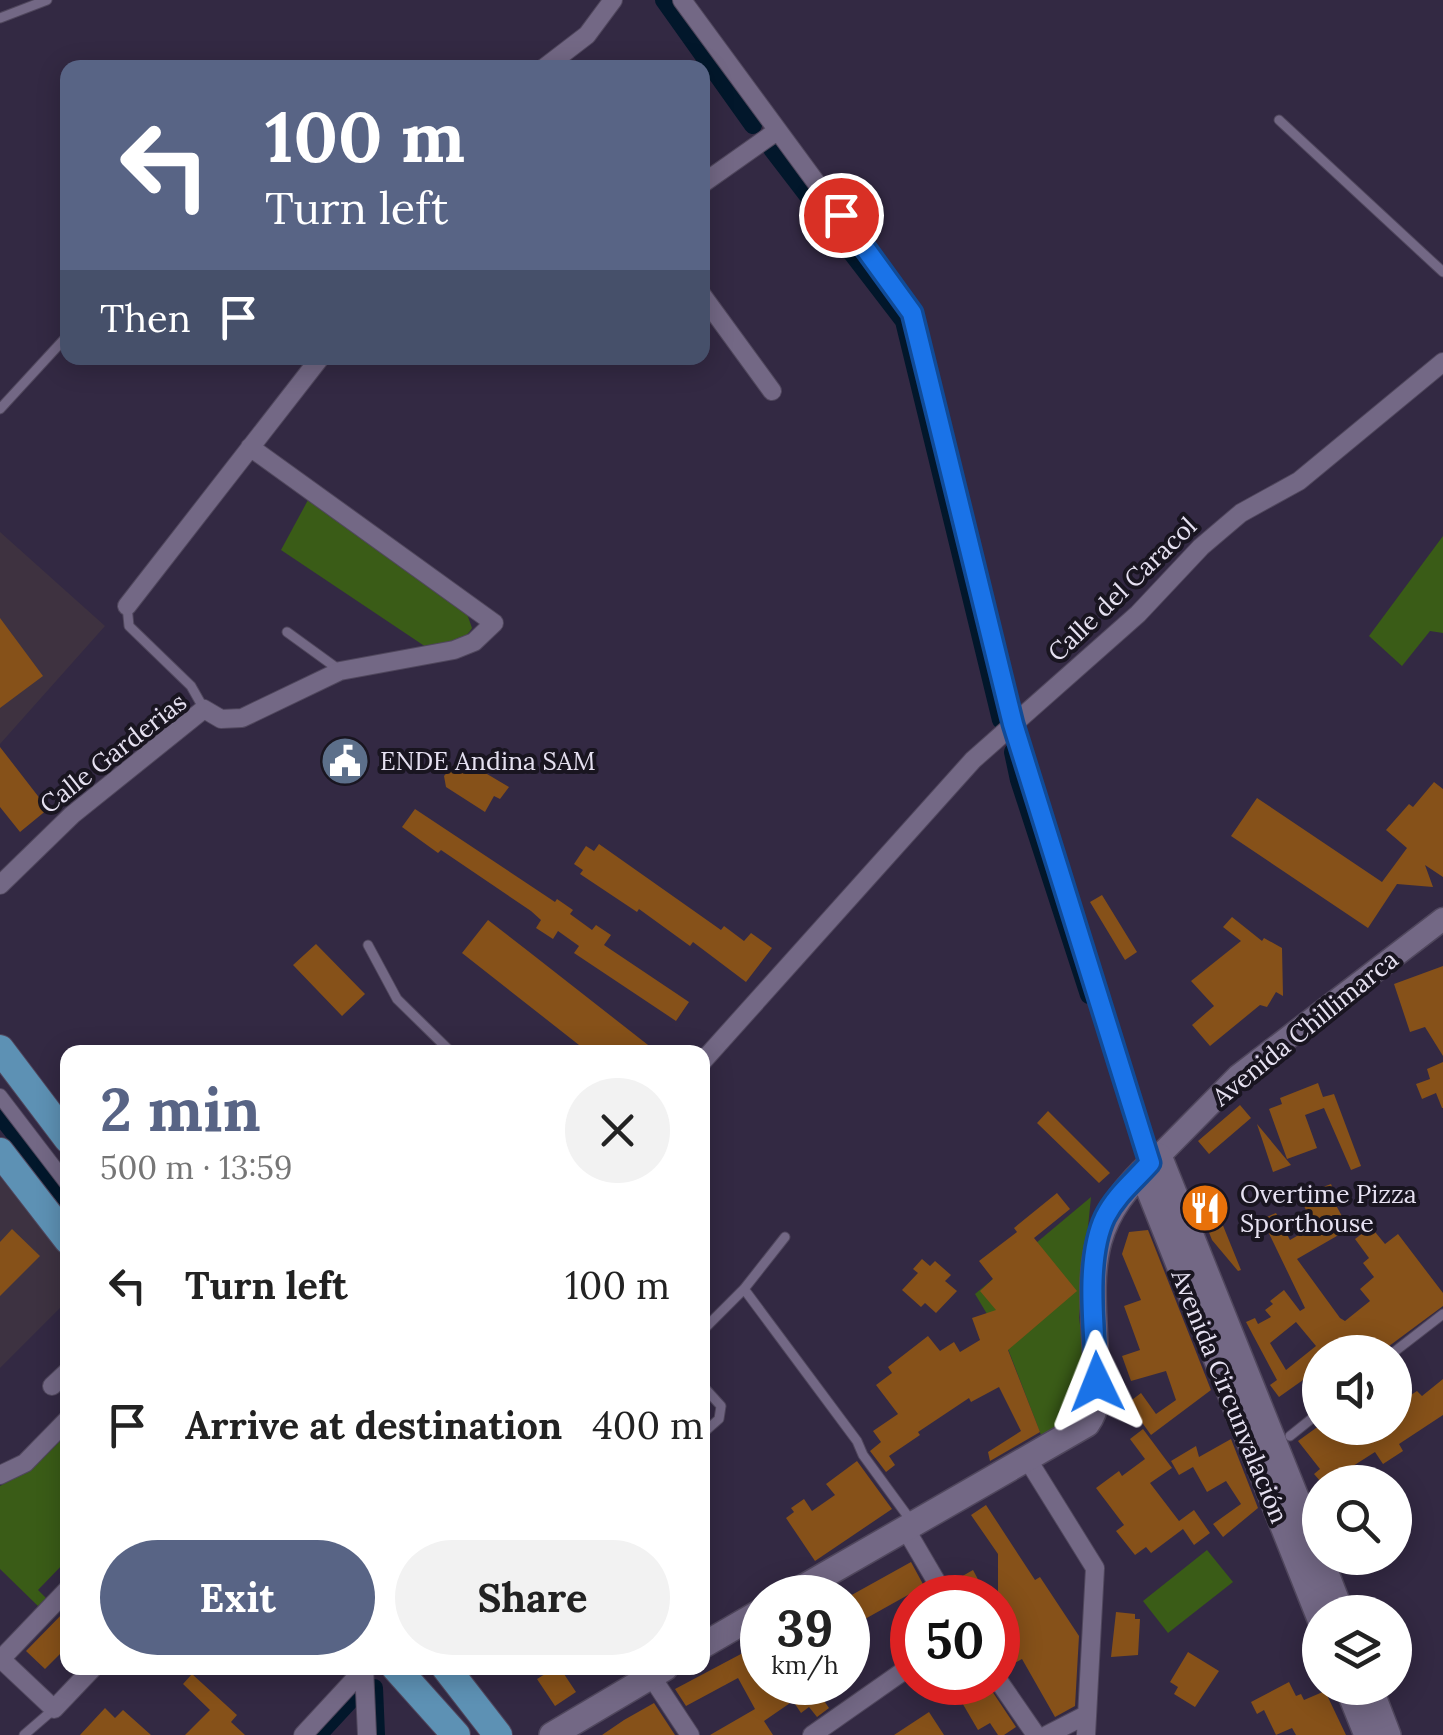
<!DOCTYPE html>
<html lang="en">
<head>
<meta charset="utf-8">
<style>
	:root { --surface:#fff; --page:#f2f2f2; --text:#222; --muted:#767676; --accent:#586485 }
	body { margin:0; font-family:Lora,serif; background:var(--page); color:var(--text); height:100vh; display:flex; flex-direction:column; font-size:38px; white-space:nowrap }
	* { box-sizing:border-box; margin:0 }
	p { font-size:32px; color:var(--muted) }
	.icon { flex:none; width:55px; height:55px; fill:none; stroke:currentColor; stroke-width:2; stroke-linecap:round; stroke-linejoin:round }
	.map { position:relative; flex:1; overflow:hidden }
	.side { position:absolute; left:60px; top:1045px; width:650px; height:630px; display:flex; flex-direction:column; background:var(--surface); border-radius:20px; box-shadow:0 5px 25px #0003 }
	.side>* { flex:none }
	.guide { position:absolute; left:60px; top:60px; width:650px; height:305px; border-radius:20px; box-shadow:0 5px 25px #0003; background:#586485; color:#fff; overflow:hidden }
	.controls { position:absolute; left:1302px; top:1335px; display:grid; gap:20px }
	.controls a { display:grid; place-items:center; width:110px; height:110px; border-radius:50%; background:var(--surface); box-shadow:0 5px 25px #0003; font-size:50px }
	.speed { position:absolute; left:740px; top:1575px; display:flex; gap:20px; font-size:50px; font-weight:700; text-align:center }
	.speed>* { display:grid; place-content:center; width:130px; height:130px; border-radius:50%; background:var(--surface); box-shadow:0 5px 25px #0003; line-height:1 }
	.speed small { font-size:25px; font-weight:400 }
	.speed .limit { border:15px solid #d22; background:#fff; color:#111 }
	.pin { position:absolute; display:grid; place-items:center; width:85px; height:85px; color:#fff; margin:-42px; border:5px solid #fff; border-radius:50%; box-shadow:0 2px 10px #0007 }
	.me { position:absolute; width:110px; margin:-55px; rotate:358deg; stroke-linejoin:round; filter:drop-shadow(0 0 8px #0008) }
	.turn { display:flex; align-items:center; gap:35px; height:210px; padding:0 40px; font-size:45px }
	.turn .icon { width:130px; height:130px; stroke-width:2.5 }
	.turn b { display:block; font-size:70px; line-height:85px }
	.then { display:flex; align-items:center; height:95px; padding:0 40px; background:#0003; gap:20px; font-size:38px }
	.round { display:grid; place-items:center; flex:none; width:105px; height:105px; border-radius:52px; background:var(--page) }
	.headline { display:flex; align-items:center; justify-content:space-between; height:170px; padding:0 40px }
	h1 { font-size:60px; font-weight:800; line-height:75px; color:var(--accent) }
	.cta { display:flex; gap:20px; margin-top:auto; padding:20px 40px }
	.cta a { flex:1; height:115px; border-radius:60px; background:var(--accent); color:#fff; font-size:40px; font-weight:800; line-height:115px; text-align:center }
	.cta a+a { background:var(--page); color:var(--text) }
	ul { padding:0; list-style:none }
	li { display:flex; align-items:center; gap:30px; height:140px; padding:0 40px }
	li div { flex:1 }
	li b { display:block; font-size:38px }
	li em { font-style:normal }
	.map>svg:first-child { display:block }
	.commercial { fill:#3e3240 }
	.education { fill:#3d3241 }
	.green { fill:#3a5c17 }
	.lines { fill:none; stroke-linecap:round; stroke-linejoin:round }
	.canal { stroke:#02172b; stroke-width:18 }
	.building { fill:#865119; fill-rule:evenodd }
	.service-casing { stroke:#50475d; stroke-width:11 }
	.pedestrian-casing { stroke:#50475d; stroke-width:16 }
	.minor-casing { stroke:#50475d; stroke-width:20 }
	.tertiary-casing { stroke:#50475d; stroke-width:25 }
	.secondary-casing { stroke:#50475d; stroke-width:28 }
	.primary-casing { stroke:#50475d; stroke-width:30 }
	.service { stroke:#736885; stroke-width:9 }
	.pedestrian { stroke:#736885; stroke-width:14 }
	.minor { stroke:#736885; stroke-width:18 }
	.tertiary { stroke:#736885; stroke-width:22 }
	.secondary { stroke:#736885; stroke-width:25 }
	.primary { stroke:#5d91b4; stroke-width:28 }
	.route-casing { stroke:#114b97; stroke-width:25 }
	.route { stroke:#1a73e8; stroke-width:18 }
	.labels { text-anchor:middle; stroke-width:8; stroke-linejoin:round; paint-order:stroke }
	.street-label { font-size:25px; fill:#e6e1f1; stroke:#191520 }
	.poi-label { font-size:25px; fill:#e6e1f1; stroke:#191520; text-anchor:start }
</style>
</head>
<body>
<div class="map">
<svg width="1443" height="1735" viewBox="0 0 1443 1735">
	<rect width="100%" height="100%" fill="#332943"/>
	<path class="commercial" d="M0 532 105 626 0 744Z"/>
	<path class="education" d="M0 1175 68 1262 67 1301 0 1368Z"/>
	<path class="green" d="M308 500 466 611 472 628C462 645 444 645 426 647L281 550Z
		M1443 536V633L1430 631 1402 666 1369 636Z
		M1091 1197 1079 1317 1087 1381 1085 1403 1075 1419 1041 1435 1008 1349 975 1294Z
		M67 1431V1560L38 1590 46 1598 38 1606 0 1569V1486L28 1471Z
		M1207 1550 1233 1582 1168 1633 1143 1601Z"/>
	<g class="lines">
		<path class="canal" d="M664 0 753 125
			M772 149 904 321 1001 720
			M1013 752 1019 780 1089 995
			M0 1115 68 1201
			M374 1688 376 1735
			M318 1735 356 1694"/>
	</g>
	<path class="building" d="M0 618 43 676 0 708Z
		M0 747 48 809 20 832 0 807Z
		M460 758 509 787 500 799 494 796 485 812 446 787 444 776Z
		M1434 782 1443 789V877L1425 865 1433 887 1397 884 1368 928 1231 836 1257 798 1382 882 1407 848 1386 830 1409 804 1413 807Z
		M415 809 555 902 557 899 573 910 570 914 592 930 596 925 611 935 604 945 689 1002 676 1021 574 953 579 946 558 931 553 939 536 928 541 920 531 911 441 850 438 853 402 827Z
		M599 844 721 930 724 926 744 941 751 933 772 948 746 982 693 942 690 946 639 909 637 912 580 874 583 870 574 864 586 846 594 851Z
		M1102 895 1137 952 1125 960 1090 902Z
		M1232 917 1262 941 1264 938 1282 948 1283 996 1276 992 1267 1007 1260 1005 1210 1046 1192 1025 1214 1006 1191 981 1241 941 1223 927Z
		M488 920 528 951 657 1052H573L579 1045 462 953Z
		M316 944 365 994 342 1016 293 965Z
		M1443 966V1056L1425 1027 1410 1032 1394 984Z
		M1443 1062V1108H1442L1436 1093 1422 1099 1416 1084 1430 1079 1427 1069Z
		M1318 1083 1323 1097 1334 1094 1361 1166 1351 1170 1324 1108 1305 1115 1317 1148 1287 1159 1269 1109 1282 1104 1280 1098Z
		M1240 1105 1251 1118 1209 1154 1198 1141Z
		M1048 1111 1110 1173 1099 1183 1037 1123Z
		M1257 1124 1291 1165 1273 1172Z
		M1331 1184 1336 1196 1332 1198 1349 1229 1297 1259 1340 1318 1345 1321 1370 1301 1360 1289 1374 1277 1363 1263 1369 1258 1355 1239 1371 1227 1385 1244 1398 1234 1443 1293V1306L1381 1352H1320V1368L1279 1397 1270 1385 1277 1380 1246 1322 1255 1318 1258 1324 1271 1317 1265 1310 1273 1304 1270 1301 1284 1290 1300 1311 1305 1308 1262 1219 1276 1213 1290 1240 1314 1226 1299 1196ZM1296 1322 1316 1346 1286 1370 1270 1343Z
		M1057 1193 1070 1209 1034 1238 1077 1291 1008 1350 1040 1432 990 1461 988 1452 1021 1431 999 1387 971 1402 969 1398 918 1432 920 1435 889 1456 895 1465 886 1472 870 1451 881 1442 873 1431 898 1414 876 1385 892 1373 888 1367 928 1336 940 1351 954 1342 960 1352 980 1340 972 1318 996 1310 980 1291 993 1279 979 1261 1017 1232 1014 1228Z
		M1211 1196 1241 1270 1238 1271 1212 1240 1199 1207Z
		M12 1229 40 1256 0 1296V1242Z
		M1148 1230 1211 1390 1151 1435 1128 1403 1141 1393 1156 1414 1176 1400 1166 1371 1131 1381 1122 1356 1140 1350 1124 1306 1141 1300 1122 1254 1129 1232Z
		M922 1259 930 1266 935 1261 951 1275 945 1281 957 1291 936 1313 925 1303 921 1307 902 1290 918 1273 913 1269Z
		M1443 1379V1415L1399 1444 1403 1451 1383 1464 1375 1452 1353 1466 1366 1482H1321L1314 1474 1320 1469 1298 1441 1316 1428H1395V1405L1417 1391 1422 1396Z
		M1143 1429 1172 1468 1150 1483 1179 1521 1194 1510 1210 1533 1194 1545 1183 1529 1151 1553 1146 1547 1135 1555 1116 1531 1124 1525 1096 1488 1119 1471 1122 1476 1145 1459 1130 1439Z
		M1231 1439 1258 1508 1223 1537 1213 1524 1241 1504 1226 1481 1207 1492 1193 1467 1179 1475 1171 1461 1196 1446 1199 1457Z
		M857 1461 892 1509 815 1561 786 1518 794 1512 791 1508 804 1499 812 1511 835 1495 826 1484Z
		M986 1505 1035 1580 1040 1577 1079 1636 1075 1706 1055 1717 1022 1659 1004 1669 998 1668V1554L971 1515Z
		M911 1562 924 1586 865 1619 862 1615 848 1623V1597Z
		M973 1570 988 1598H962L952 1582Z
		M68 1608V1646L45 1669 26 1651Z
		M1116 1612 1135 1614V1619H1140L1138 1655 1111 1657Z
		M756 1646 762 1656V1682H811L829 1708 817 1717 809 1707 801 1713 793 1701 764 1721 773 1735H710L755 1709 738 1678 686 1706 675 1689Z
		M1188 1652 1219 1671 1195 1707 1174 1694 1178 1687 1170 1682Z
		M555 1668H560L576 1692 555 1706 537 1679Z
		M192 1674 237 1715 231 1722 245 1735H185L210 1710 183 1684Z
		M950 1682H986L1016 1727 1004 1735H998L990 1723 978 1730Z
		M1289 1682 1296 1696 1301 1694 1304 1700 1325 1691 1346 1735H1296L1292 1728 1276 1735 1264 1710 1257 1714 1251 1702Z
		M654 1703 675 1735H602L624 1720Z
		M105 1708 115 1718 123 1710 151 1735H80Z
		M929 1712 944 1735H894Z"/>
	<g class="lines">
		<g class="service-casing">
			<path id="service" d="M0 18 47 0
				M1279 120 1443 272
				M0 409 68 335
				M127 606 129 626 191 686 204 709
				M287 632 338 669
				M368 945 397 999 451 1052
				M744 1289 857 1441 863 1455 912 1522
				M702 1331 744 1289 785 1237
				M1394 1352 1443 1314
				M702 1385 721 1406 719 1419 702 1434
				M1290 1436 1320 1412
				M24 1735 54 1709"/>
		</g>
		<g class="pedestrian-casing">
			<path id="pedestrian" d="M0 1096 68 1185"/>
		</g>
		<g class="minor-casing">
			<path id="minor" d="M682 0 912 313 1013 724 1150 1163
				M544 68 587 35 613 0
				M702 184 777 131
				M702 295 772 391
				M127 606 320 358
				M0 885 72 815 204 709 221 719 242 718 340 671 454 650 474 642 494 623 250 447
				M702 1062 973 760 1138 614 1201 547 1241 513 1299 481 1443 362
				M52 1386 68 1371
				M1028 1460 1095 1568 1086 1735
				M0 1475 25 1463 68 1419
				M905 1528 946 1598
				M0 1658 54 1709 93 1668
				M1 1659 68 1589
				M364 1668 367 1735
				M651 1676 690 1735
				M998 1680 1036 1735
				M303 1735 365 1668
				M812 1735 912 1665
				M1047 1735 1086 1715"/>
		</g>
		<g class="tertiary-casing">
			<path id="tertiary" d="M1159 1156 1238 1076 1443 919"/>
		</g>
		<g class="secondary-casing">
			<path id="secondary" d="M1142 1172 1320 1619
				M1320 1558 1341 1612
				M785 1598 1087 1424C1100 1406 1097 1387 1096 1365 1092 1269 1081 1225 1159 1156L1320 1557
				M702 1646 762 1611
				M1348 1688 1367 1735
				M1370 1688 1388 1735
				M552 1735 665 1668"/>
		</g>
		<g class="primary-casing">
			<path id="primary" d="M0 1049 68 1139
				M0 1152 68 1240
				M396 1668 456 1735
				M446 1668 498 1735"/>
		</g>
		<use href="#service" class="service"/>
		<use href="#pedestrian" class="pedestrian"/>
		<use href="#minor" class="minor"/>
		<use href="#tertiary" class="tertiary"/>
		<use href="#secondary" class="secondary"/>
		<use href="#primary" class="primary"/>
	</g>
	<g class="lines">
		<g class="route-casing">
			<path id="route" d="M841 215 912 313 1013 724 1150 1163C1134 1181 1116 1195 1105 1217 1084 1261 1095 1335 1097 1382"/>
		</g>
		<use href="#route" class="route"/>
	</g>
	<defs>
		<g id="civic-disc" transform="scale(2.5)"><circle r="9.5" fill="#5c6f8a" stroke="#191520"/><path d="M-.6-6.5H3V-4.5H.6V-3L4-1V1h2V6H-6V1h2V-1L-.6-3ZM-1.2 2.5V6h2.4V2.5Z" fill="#fff"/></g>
		<g id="restaurant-disc" transform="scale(2.5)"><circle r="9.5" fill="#e8710a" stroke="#191520"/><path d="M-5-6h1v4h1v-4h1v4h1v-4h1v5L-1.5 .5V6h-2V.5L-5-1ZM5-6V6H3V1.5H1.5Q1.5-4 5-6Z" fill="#fff"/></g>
	</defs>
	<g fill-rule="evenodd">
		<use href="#civic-disc" x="345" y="761"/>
		<use href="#restaurant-disc" x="1205" y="1208"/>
	</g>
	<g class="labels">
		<g class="street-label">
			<text transform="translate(1122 589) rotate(-44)" y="9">Calle del Caracol</text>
			<text transform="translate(113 753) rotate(-38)" y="9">Calle Garderias</text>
			<text transform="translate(1305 1028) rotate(-39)" y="9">Avenida Chillimarca</text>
			<text transform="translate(1230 1396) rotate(68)" y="9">Avenida Circunvalación</text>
		</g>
		<g class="poi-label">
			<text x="380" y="770">ENDE Andina SAM</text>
			<text x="1240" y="1203">Overtime Pizza<tspan x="1240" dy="29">Sporthouse</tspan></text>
		</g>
	</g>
</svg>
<div class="controls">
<a><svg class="icon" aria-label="sound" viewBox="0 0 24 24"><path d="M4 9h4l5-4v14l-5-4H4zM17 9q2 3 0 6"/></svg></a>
<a><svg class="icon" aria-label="search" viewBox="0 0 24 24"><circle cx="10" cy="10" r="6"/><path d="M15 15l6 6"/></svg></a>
<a><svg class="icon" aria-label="layers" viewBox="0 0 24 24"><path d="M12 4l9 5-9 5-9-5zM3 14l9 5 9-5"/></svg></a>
</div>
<div class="speed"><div>39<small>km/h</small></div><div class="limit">50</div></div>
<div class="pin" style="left:841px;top:215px;background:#d93025"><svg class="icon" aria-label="arrive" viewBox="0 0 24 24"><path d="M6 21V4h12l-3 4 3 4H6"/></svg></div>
<svg class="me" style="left:1097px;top:1382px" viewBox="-20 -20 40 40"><path d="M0-17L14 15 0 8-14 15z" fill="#1a73e8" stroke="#fff" stroke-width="4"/></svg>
<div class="guide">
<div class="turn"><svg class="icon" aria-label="left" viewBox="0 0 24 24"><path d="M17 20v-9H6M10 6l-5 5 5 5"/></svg><div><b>100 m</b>Turn left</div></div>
<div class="then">Then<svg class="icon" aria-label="arrive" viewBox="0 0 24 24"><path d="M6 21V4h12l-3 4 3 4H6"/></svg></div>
</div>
<section class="side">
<div class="headline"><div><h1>2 min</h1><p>500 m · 13:59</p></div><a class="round"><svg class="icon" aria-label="close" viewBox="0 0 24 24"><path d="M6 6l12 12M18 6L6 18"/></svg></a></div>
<ul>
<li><svg class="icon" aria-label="left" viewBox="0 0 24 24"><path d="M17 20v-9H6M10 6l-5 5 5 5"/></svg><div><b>Turn left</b></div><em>100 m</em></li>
<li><svg class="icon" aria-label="arrive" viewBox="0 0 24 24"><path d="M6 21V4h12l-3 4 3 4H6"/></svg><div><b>Arrive at destination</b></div><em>400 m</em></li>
</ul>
<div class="cta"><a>Exit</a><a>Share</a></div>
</section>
</div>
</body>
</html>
